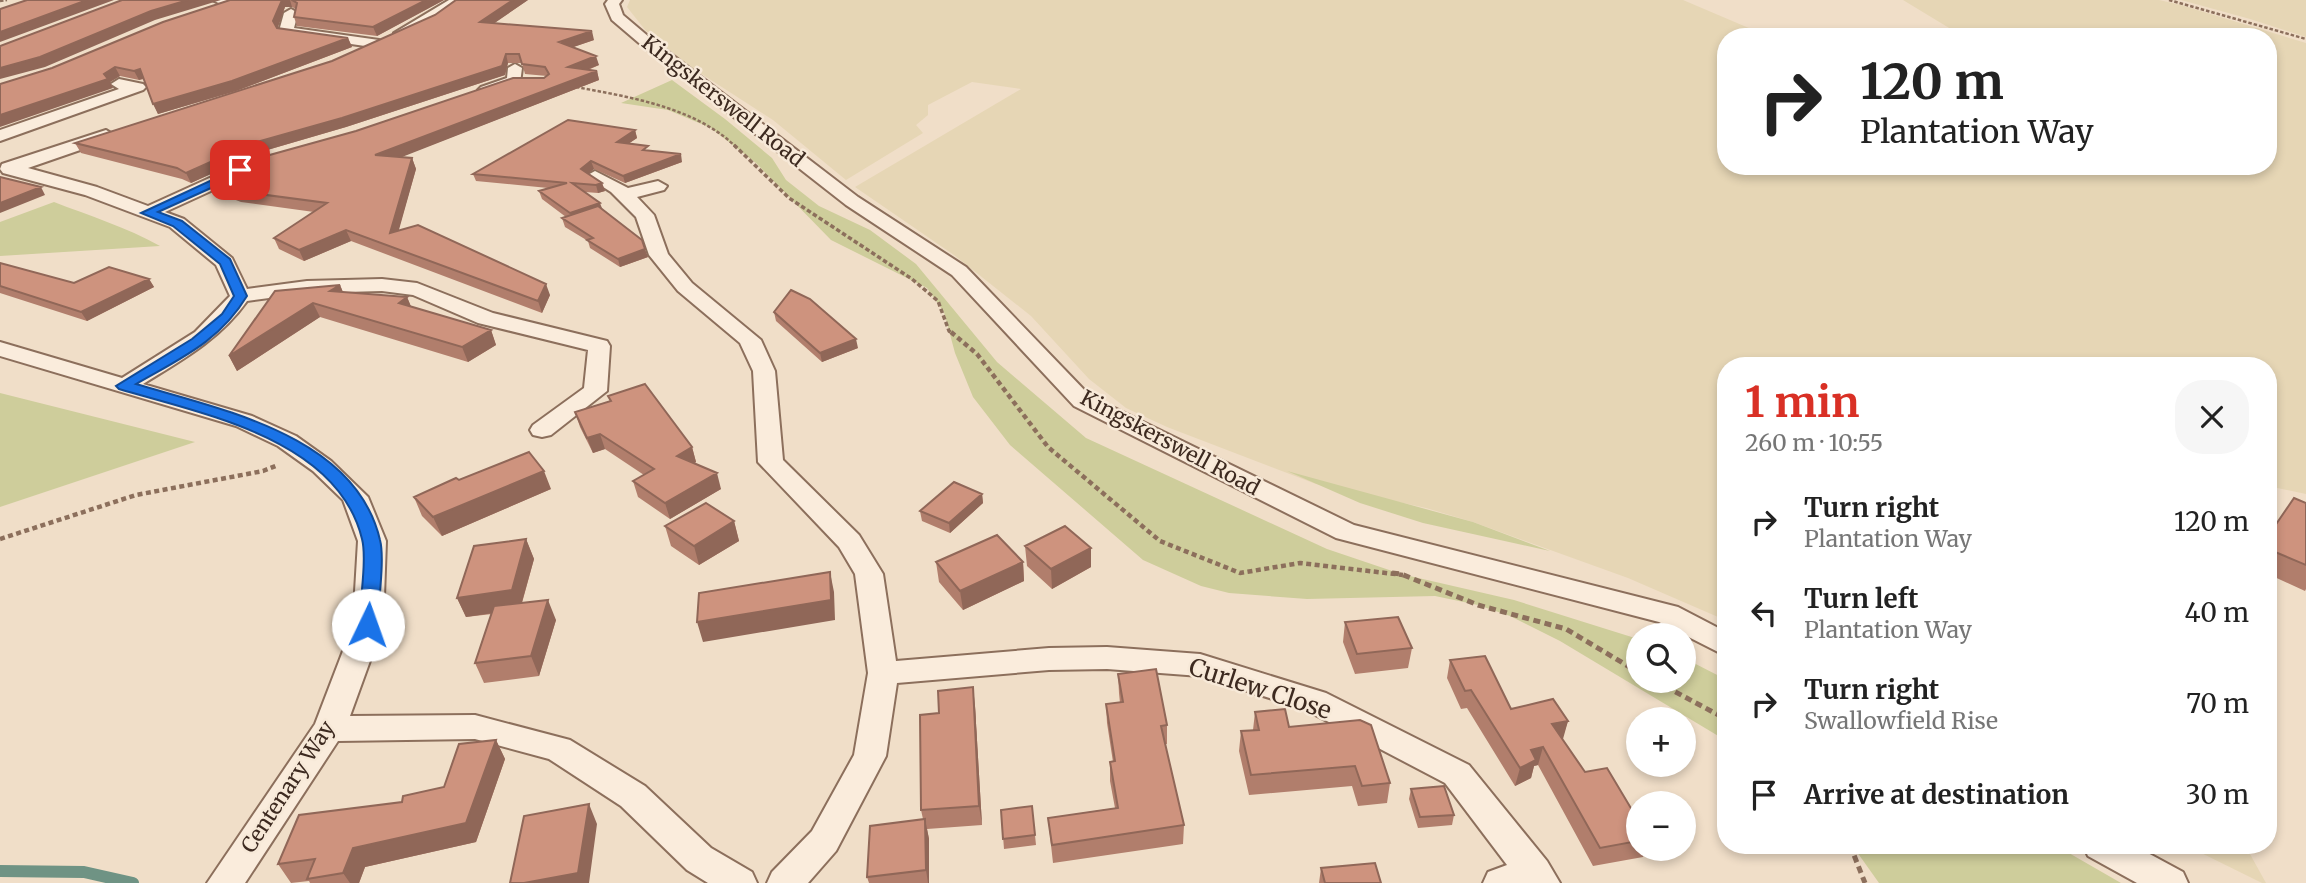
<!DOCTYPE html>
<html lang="en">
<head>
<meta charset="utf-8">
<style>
	:root { --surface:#fff; --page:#f6f6f6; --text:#222; --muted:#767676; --accent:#d93025 }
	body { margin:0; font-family:Merriweather,serif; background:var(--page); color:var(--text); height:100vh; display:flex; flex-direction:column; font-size:26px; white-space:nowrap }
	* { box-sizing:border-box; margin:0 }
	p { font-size:23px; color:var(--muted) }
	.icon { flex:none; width:38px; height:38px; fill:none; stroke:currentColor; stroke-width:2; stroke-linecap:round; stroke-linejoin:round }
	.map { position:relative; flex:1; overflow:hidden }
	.panel { position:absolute; left:1717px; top:357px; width:560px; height:497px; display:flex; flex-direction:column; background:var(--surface); border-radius:28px; box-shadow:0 4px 10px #0003 }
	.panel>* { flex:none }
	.banner { position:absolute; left:1717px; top:28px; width:560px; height:147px; border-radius:28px; box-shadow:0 4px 10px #0003; background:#fff; color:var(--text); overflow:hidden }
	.tools { position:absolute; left:1626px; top:623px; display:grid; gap:14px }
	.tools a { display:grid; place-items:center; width:70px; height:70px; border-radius:50%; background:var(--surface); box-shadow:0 4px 10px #0003; font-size:35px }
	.pin { position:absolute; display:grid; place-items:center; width:60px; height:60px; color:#fff; margin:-30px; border-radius:14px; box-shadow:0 4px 10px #0006 }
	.me { position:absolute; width:77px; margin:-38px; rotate:3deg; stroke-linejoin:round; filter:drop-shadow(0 0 5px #0008) }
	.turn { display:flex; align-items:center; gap:24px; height:147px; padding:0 28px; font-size:32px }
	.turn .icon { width:91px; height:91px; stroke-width:2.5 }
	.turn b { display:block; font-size:49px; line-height:60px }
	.round { display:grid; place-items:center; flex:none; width:74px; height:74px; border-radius:28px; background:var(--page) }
	.headline { display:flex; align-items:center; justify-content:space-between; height:119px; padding:0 28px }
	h1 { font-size:42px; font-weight:700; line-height:52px; color:var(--accent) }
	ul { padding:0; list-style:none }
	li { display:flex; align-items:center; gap:21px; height:91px; padding:0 28px }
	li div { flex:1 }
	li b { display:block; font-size:26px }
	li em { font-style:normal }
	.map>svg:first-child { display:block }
	.farmland { fill:#e6d6b5 }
	.green { fill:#cecd9b }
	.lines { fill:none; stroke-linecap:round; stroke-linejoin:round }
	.stream { stroke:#6f9384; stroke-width:12 }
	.minor-casing { stroke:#8c6f5c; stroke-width:4 }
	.path-far3 { stroke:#8c6f5c; stroke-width:2.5; stroke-dasharray:3.5 2; stroke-linecap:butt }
	.path-far2 { stroke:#8c6f5c; stroke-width:3.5; stroke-dasharray:4.5 2.5; stroke-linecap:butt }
	.path-far1 { stroke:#8c6f5c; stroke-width:4.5; stroke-dasharray:5 3.5; stroke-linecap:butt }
	.path { stroke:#8c6f5c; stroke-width:5; stroke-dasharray:7 4.5; stroke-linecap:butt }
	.minor { fill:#faecdc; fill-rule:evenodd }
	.wall { fill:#b17e6c }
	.shaded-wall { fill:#906758 }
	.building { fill:#ce937e; stroke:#906758; stroke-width:2 }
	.route { fill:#1a73e8; stroke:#114b97; stroke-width:2 }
	.labels { text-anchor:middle; stroke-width:5; stroke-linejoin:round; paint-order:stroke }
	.street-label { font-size:21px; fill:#3d2a20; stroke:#f7e9d8 }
	.near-street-label { font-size:24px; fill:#3d2a20; stroke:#f7e9d8 }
</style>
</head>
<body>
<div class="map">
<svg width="2306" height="883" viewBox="0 0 2306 883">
	<rect width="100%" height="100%" fill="#f0dec8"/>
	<path class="farmland" d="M630 0H1683L1770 37H1726V166H2268V37H1964L1903 0H2159L2181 5 2306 43V494L2268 486V366H1726L1725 620 1628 578 1473 522 1426 508 1316 484 1167 427 1126 408 1089 379 1031 316 954 255 855 187 1021 89 972 82 928 105V115L916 125 923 133 846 180 773 120 680 60 646 31 627 7Z
		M2181 0H2306V37L2250 19Z
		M2185 845H2245L2266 883H2262Z"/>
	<path class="green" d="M672 80 725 119 772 158 786 180 819 206 870 230 916 264 997 362 1086 438 1327 549 1401 574 1514 600 1638 639V681H1684V658L1725 679V740L1560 641 1510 616 1478 605 1435 596 1307 599 1229 593 1201 586 1143 560 1010 445 973 397 955 353 944 312 927 288 831 240 756 163 711 128 668 110 621 103Z
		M54 202C90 216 126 227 160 246L0 256V222Z
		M0 393 195 442 0 507Z
		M1287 471 1473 522 1550 551 1423 523 1360 503Z
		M1852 845H2055L2121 883H1879Z"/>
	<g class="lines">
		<path class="stream" d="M0 871 84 872 133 883"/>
		<g class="minor-casing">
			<path id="minor" d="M212 0H231L237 4 230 8Z
				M449 0H466L406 36H396L394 33Z
				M608 0H622L619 4 623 15 649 37 858 197 966 267 1090 396 1354 525 1678 607 1726 632V656L1659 622 1336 538 1074 406 952 275 846 205 639 43 612 20 605 4Z
				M291 9 298 13 294 28 379 40 386 44 379 48 281 34 279 31 284 13Z
				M515 64 522 68 520 83 491 93H481L478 90 481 87 507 78 508 68Z
				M119 79 143 84 146 87 143 90 0 141V130L119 89 111 84Z
				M106 130 114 135 112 139 28 168 97 187 148 206 236 166H248L251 170 248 174 165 212 184 219 232 258 247 289 307 281 382 279 417 283 493 313 607 341 610 346 607 391 551 435 542 437 533 435 530 430 533 425 584 388 588 350 478 323 413 295 382 291 307 293 247 301C220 339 182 360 143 384L252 416 296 436 331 461 368 497 386 541 383 625 350 716 475 715 570 740 645 786 711 848 752 872 757 883H708L687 870 621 806 549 759 475 739 338 741 245 883H207L315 724 353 625 358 541 343 500 313 471 278 446 236 426 0 356V342L122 378 195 332 230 296 216 265 170 227 85 195 3 173 0 169 2 164Z
				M595 171 628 188 658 181 667 186 664 190 637 197 654 215 668 254 692 283 761 340 775 371 783 460 859 535 883 574 896 661 1049 648 1107 647 1200 654 1326 693 1469 765 1547 861 1560 883H1483L1488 872 1507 865 1445 783 1304 709 1200 676 1107 669 1049 670 897 683 886 756 836 851 808 883H767L772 872 812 831 854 755 868 673 855 574 839 547 758 462 753 371 740 343 678 291 649 255 636 217 611 192 586 176Z
				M2083 845H2133L2183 872 2188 883H2137L2088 856Z"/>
		</g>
		<path class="path-far3" d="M2169 0 2306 39
			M0 1 7 0
			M576 87C629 97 695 107 736 147"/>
		<path class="path-far2" d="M734 145 789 198 912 279 938 301 949 331 953 334"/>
		<path class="path-far1" d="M951 332 977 354 1048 447 1160 541 1240 573 1300 563 1403 575
			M0 539 136 495 263 471 278 465"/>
		<path class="path" d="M1392 573 1401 574 1478 605 1566 629 1638 672
			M1655 681 1726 719
			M1850 845 1865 883"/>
		<use href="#minor" class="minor"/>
	</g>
	<path class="wall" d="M230 0H444L377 36 297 26 294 17 296 9 292 7H285L277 28 348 38 352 47 236 91 158 114 144 79 139 80 120 76 110 82 113 88 52 68Z
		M528 0 494 23 594 40 573 47 599 65 588 70 597 71 599 80 400 157 412 158 416 169 398 231 550 295 542 313 351 241 304 261 279 249 274 238 314 212 241 202 215 192 210 182 544 78 547 76 525 74 522 63H508L505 75 346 127 257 153 191 183 182 179 81 153 75 143 332 61 435 15Z
		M635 130 637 138 628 144 682 162 625 183 594 169 588 173 602 183 605 191 598 193 585 192 648 257 620 267 590 248 588 241 565 227 562 218 566 217 542 199 539 191 548 188 476 181 473 174Z
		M0 263 74 283 149 279 154 287 87 321 0 293Z
		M340 285 343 292 407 297 411 307 491 330 496 345 468 362 320 317 237 371 229 356Z
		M774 312 858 348 822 362 776 321Z
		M608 396 692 447 696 462 694 463 721 489 670 519 638 497 633 481 644 475 605 449 593 453 580 427 575 412 610 401Z
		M459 480 551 489 442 536 422 516 414 497Z
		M982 494 983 503 950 533 922 521 920 511Z
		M2306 503V589L2305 591 2268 574V536Z
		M734 521 739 541 699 565 671 546 665 526Z
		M526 539 534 559 522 603 556 620 539 676 484 683 475 663 492 614 466 617 457 598Z
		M1025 546 1091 567 1052 589 1027 566Z
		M936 562H1023L1024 581 963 610 939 582Z
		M1345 622 1412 648 1408 668 1355 674 1343 642Z
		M1450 660 1511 709 1568 721 1562 739 1585 772 1638 820V849H1646L1643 857 1593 866 1538 765 1534 766 1531 778 1515 786 1467 708 1461 709 1447 678Z
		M1118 674 1167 725V744H1165L1184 825 1183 844 1053 863 1048 818 1115 808 1110 781V762H1113L1107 723 1106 704 1120 703 1119 693Z
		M975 706 982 825 927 829 929 839V883H869L867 877 923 819 921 810 939 713Z
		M1255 712 1289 727 1390 783 1387 803 1358 806 1352 786 1249 795 1239 751 1241 731 1253 730Z
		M496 740 505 759 476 842 365 867 359 883H310L309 881 291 883 278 864 402 802 444 787Z
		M1411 789 1454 815 1452 825 1418 828 1409 799Z
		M1032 806 1036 845 1004 849 1001 810Z
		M1321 868 1381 883H1319Z"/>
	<path class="shaded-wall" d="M87 0H114L0 42V32Z
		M188 0H221L155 20 45 67 0 79V68L151 11Z
		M282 0H290L292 7H285L277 30 273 21Z
		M426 0H444L377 36 373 27Z
		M513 0H528L483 31 480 22Z
		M592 31 594 40 562 51 559 42Z
		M348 38 352 47 236 91 158 114 153 104Z
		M506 54 508 63 505 75 346 127 257 153 191 183 186 173 253 143Z
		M596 56 599 65 571 76 568 67Z
		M115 67 120 76 110 82 113 88 0 127V115L104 74Z
		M140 69 145 78 139 80 134 71Z
		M597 71 599 80 379 166 375 155Z
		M635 130 637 138 619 150 617 142Z
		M681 154 682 162 625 183 623 176Z
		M412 158 416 169 395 244 390 233Z
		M591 161 594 169 584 177 581 169Z
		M602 183 605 191 598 193 596 185Z
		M41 187 45 195 0 213V203Z
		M600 203 603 211 573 221 570 213Z
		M346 230 351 241 304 261 299 250Z
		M645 249 648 257 620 267 618 259Z
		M149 279 154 287 87 321 81 312Z
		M546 284 550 295 542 313 538 301Z
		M340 285 346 300 330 291Z
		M407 297 413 311 399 303Z
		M313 303 320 317 237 371 229 356Z
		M491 330 496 345 468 362 462 347Z
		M856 339 858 348 822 362 820 353Z
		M600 434 605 449 593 453 587 438Z
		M692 447 696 462 681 471 677 456Z
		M544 471 551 489 442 536 433 517Z
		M717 473 721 489 670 519 665 503Z
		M982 494 983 503 950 533 949 523Z
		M734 521 739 541 699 565 694 546Z
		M526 539 534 559 520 609 466 617 457 598Z
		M1091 548V567L1052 589 1051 569Z
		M1023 562 1024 581 963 610 960 591Z
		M830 572 834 592 835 620 703 642 697 622Z
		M548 600 556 620 539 676 531 656Z
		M973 687 975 706 982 825 979 806Z
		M1568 721 1563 739 1547 743 1552 724Z
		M496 740 505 759 476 842 365 867 359 883H350L343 873 353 848 466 823Z
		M1543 747 1538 765 1534 766 1531 778 1515 786 1520 768 1531 750Z
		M589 804 597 824 589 883H524Z
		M925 819 929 839V883H928L926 870Z"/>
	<path class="building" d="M27 0H87L0 32V9Z
		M122 0H188L151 11 40 57 0 68V46Z
		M230 0H282L273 21 277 28 348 38 232 81 153 104 140 69 134 71 115 67 104 74 108 79 0 115V84L52 68 163 22Z
		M292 0H426L373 27 294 17 297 3Z
		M456 0H513L480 22 592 31 559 42 596 56 568 67 597 71 375 155 412 158 390 233 418 225 546 284 538 301 346 230 299 250 274 238 327 203 236 191 210 182 266 156 356 131 513 78H544L549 74 545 67 522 64 519 54H506L502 66 342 118 253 143 186 173 177 168 75 143 332 61 435 15Z
		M568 120 635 130 617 142 648 146 643 150 681 154 623 176 591 161 581 169 602 183 596 185 572 183 600 203 570 213 539 191 567 183 473 174Z
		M0 177 41 187 0 203Z
		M598 206 642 240 645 249 618 259 587 240 593 238 562 218Z
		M0 263 74 283 109 267 149 279 81 312 0 286Z
		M340 285 330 291 407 297 399 303 491 330 462 347 313 303 229 356 275 291Z
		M791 290 810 299 856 339 820 353 774 312Z
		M645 384 692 447 677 456 717 473 665 503 633 481 654 469 600 434 587 438 575 412 611 401 608 396Z
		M529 452 544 471 433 517 414 497 456 478 459 480Z
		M954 482 982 494 949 523 920 511Z
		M2294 498 2306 503V565L2268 549V536Z
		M706 503 734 521 694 546 665 526Z
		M1065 526 1091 548 1051 569 1025 546Z
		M997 535 1023 562 960 591 936 562Z
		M526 539 512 590 457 598 474 546Z
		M830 572 831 600 697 622 699 593Z
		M548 600 531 656 475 663 494 606Z
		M1398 617 1412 648 1357 654 1345 622Z
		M1485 656 1511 709 1553 699 1568 721 1552 724 1585 772 1607 768 1638 820V841L1600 848 1543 747 1531 750 1536 760 1520 768 1471 690 1465 691 1450 660Z
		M1156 669 1167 725 1161 726 1184 825 1052 845 1048 818 1118 808 1110 762 1115 761 1106 704 1123 702 1118 674Z
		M973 687 979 806 921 810 920 715 939 713 938 691Z
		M1285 709 1289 727 1360 720 1371 725 1390 783 1362 786 1355 766 1251 775 1241 731 1259 730 1255 712Z
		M496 740 466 823 353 848 343 873 307 879 315 859 278 864 299 815 402 802 403 796 444 787 459 744Z
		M1444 786 1454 815 1420 817 1411 789Z
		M589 804 578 873 524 883H510L524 816Z
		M1032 806 1035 835 1003 839 1001 810Z
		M925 819 926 870 867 877 870 826Z
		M1375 863 1381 883H1325L1321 868Z"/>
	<path class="route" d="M240 167 244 168V173L158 212 182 221 230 259 247 296C219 342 181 358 136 384 223 410 356 436 380 540 385 559 378 603 378 625L375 630H361L359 625C360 603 367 558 362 539 338 439 203 414 119 389L116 386 192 339 222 314 234 296 220 264 173 226 141 213Z"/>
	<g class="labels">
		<g class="street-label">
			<text transform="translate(723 101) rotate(38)" y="7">Kingskerswell Road</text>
			<text transform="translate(1170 443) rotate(28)" y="7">Kingskerswell Road</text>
			<text transform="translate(288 787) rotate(-57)" y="7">Centenary Way</text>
		</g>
		<g class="near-street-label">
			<text transform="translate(1260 689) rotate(18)" y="8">Curlew Close</text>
		</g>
	</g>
</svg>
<div class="tools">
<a><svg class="icon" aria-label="search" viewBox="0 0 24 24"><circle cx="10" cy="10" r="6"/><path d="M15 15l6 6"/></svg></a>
<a>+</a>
<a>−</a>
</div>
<div class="pin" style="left:240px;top:170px;background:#d93025"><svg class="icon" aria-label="arrive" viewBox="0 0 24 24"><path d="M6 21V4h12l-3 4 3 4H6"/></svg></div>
<svg class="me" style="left:368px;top:625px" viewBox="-20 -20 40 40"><circle r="19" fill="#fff"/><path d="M0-13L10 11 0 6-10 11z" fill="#1a73e8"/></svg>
<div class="banner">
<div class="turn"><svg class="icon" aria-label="right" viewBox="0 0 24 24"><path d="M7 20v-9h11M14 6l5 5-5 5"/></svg><div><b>120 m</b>Plantation Way</div></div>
</div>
<section class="panel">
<div class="headline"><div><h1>1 min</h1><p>260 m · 10:55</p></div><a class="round"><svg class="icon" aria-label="close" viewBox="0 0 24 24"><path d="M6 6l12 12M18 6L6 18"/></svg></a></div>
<ul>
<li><svg class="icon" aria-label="right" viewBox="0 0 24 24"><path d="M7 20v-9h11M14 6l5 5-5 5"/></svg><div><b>Turn right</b><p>Plantation Way</p></div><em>120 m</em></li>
<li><svg class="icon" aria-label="left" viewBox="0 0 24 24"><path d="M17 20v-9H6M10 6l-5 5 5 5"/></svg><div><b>Turn left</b><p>Plantation Way</p></div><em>40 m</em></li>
<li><svg class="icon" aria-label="right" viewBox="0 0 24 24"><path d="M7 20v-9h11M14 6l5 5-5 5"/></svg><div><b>Turn right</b><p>Swallowfield Rise</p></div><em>70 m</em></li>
<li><svg class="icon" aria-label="arrive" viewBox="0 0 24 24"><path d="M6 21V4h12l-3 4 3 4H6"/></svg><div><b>Arrive at destination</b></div><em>30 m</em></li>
</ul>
</section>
</div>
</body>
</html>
